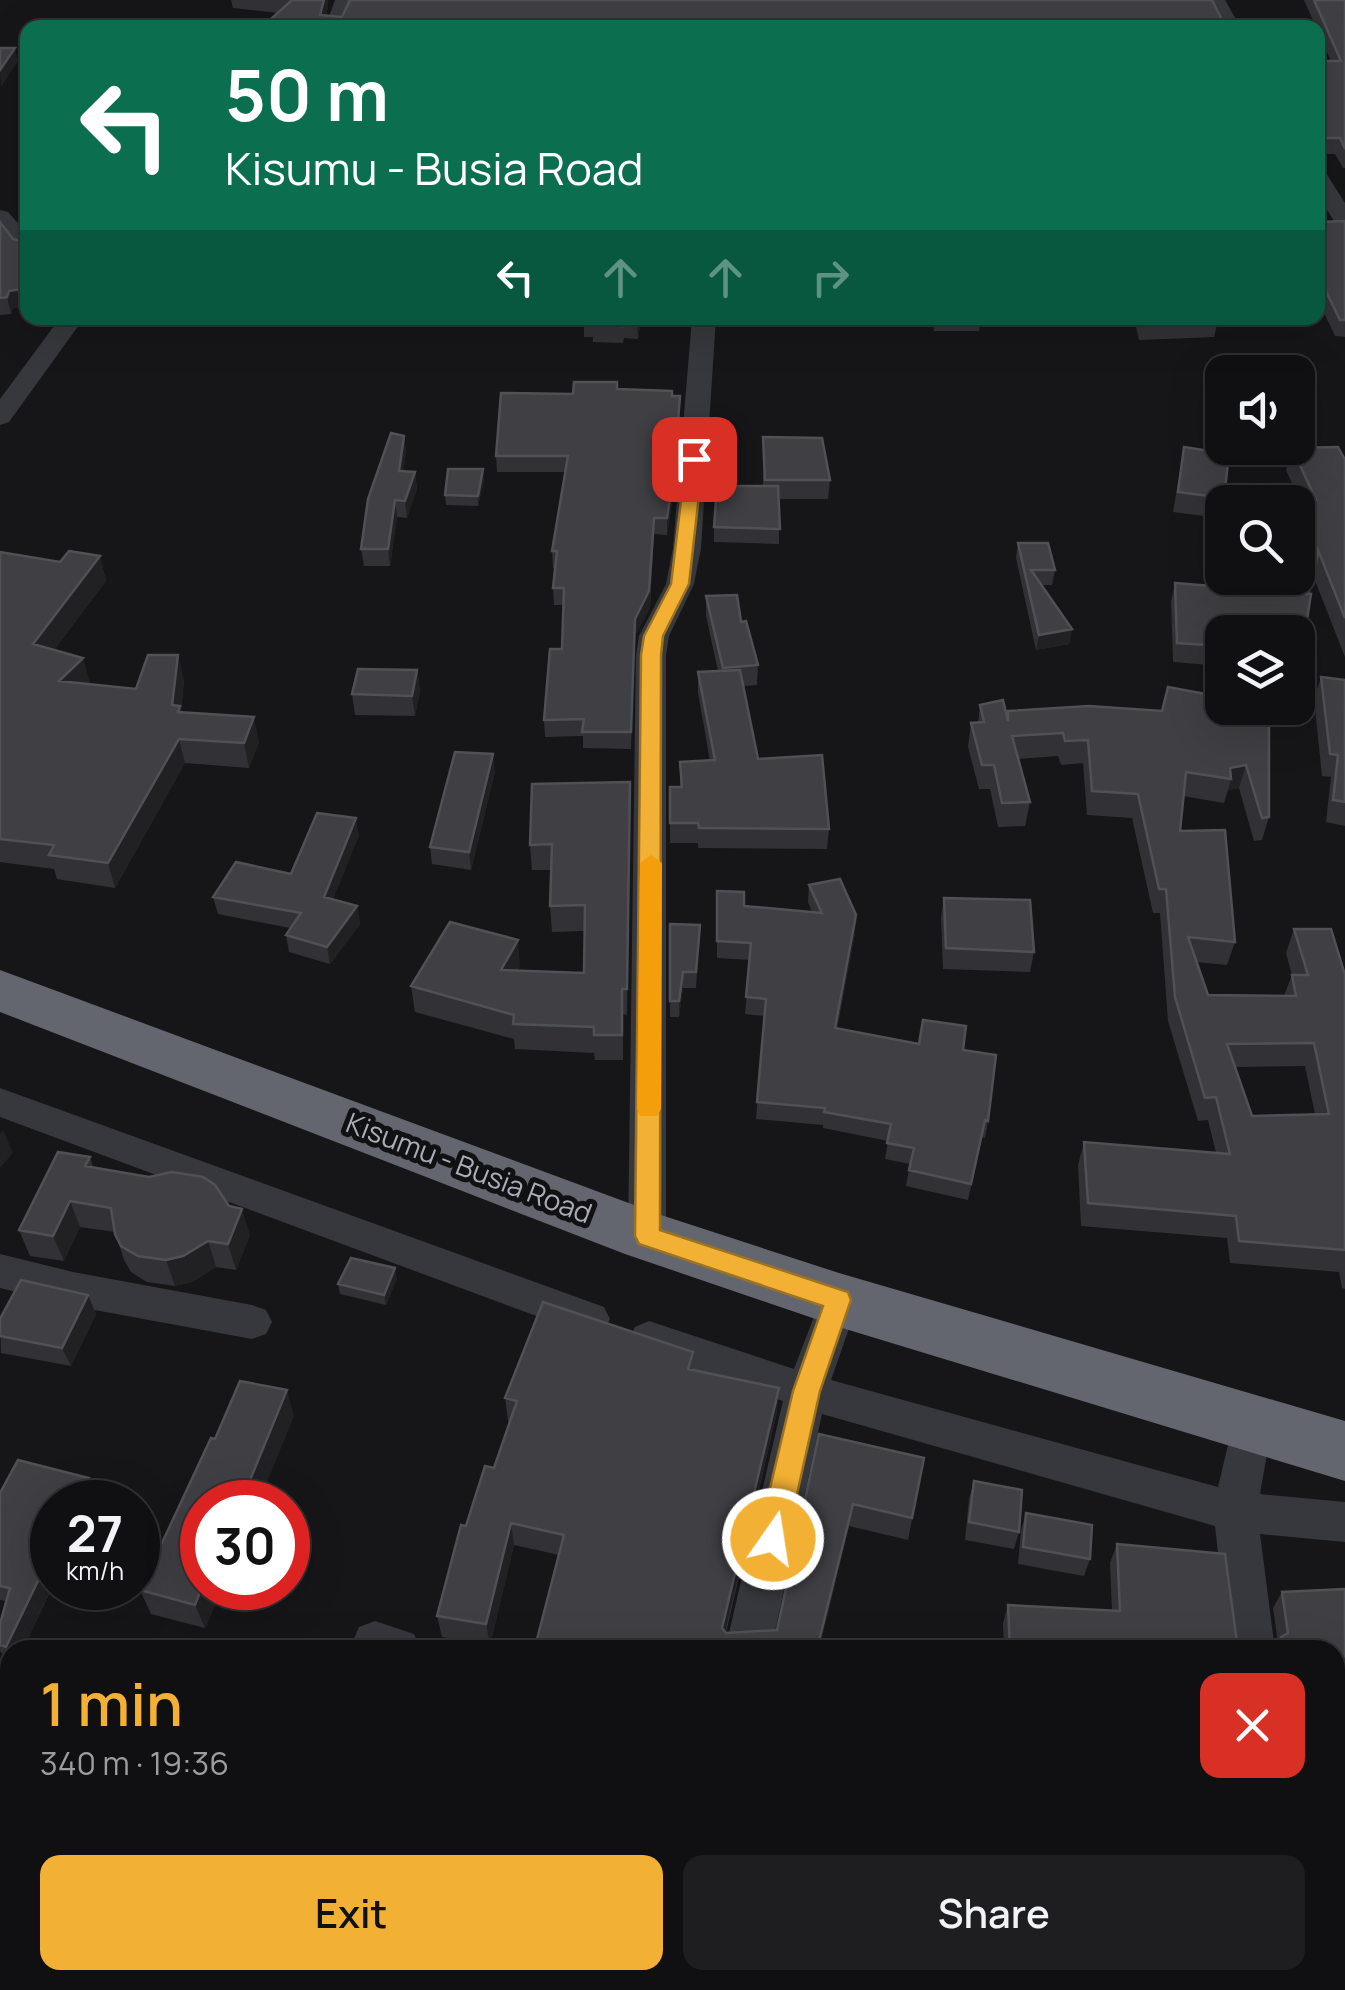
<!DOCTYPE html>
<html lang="en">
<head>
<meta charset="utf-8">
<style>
	:root { --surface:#101012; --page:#1e1e20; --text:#f1f3f6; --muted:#9c9d9f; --line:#303032; --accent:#f2b134 }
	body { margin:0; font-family:Manrope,sans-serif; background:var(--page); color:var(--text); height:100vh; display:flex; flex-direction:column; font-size:38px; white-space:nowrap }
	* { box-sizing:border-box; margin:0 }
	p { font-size:32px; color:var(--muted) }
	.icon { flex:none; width:55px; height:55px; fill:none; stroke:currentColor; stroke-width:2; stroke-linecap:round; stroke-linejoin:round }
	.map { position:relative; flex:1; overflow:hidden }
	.sheet { position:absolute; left:0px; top:1640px; width:1345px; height:350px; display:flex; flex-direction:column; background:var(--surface); border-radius:30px 30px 0 0; box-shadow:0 10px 40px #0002,0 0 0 2px var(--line) }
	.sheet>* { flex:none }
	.hud { position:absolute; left:20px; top:20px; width:1305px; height:305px; border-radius:20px; box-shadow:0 10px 40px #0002,0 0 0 2px var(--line); background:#0b6e4f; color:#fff; overflow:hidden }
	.controls { position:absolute; left:1205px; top:355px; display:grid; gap:20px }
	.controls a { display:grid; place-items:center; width:110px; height:110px; border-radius:20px; background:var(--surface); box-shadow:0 10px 40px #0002,0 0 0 2px var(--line); font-size:50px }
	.speed { position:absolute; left:30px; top:1480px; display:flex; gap:20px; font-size:50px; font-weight:700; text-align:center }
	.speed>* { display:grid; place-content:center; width:130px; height:130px; border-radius:50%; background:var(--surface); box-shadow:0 10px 40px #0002,0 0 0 2px var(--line); line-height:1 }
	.speed small { font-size:25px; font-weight:400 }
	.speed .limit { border:15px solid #d22; background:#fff; color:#111 }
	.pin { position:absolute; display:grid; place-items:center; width:85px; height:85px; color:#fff; margin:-42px; border-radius:20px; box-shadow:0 5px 15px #0006 }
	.me { position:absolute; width:110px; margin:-55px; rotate:13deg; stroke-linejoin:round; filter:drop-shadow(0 0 8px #0008) }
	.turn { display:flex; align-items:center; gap:35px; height:210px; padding:0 40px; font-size:45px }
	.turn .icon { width:130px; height:130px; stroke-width:2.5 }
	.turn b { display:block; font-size:70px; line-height:85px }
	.lanes { display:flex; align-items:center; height:95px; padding:0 40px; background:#0003; justify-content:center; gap:50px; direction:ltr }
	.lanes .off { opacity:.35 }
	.round { display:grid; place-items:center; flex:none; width:105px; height:105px; border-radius:20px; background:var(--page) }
	.overview { display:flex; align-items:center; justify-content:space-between; height:170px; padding:0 40px }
	h1 { font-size:60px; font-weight:600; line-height:75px; color:var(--accent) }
	.primary-button { display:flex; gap:20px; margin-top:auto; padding:20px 40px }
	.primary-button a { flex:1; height:115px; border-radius:20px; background:var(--accent); color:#111; font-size:40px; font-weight:600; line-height:115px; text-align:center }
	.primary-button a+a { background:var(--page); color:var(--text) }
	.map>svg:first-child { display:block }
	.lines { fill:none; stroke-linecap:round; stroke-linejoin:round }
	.street { fill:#37383d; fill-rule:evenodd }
	.highway { fill:#63666e; fill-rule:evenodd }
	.wall { fill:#323236; fill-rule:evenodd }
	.shaded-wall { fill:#212124 }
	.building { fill:#3f3f44; stroke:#4f5156; stroke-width:2.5; fill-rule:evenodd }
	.route { fill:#f2b134; stroke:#9d7322; stroke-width:2.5 }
	.slow { fill:#f59e0b }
	.labels { text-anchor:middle; stroke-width:10; stroke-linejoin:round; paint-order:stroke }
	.street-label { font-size:28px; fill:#a8adb8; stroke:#111113 }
</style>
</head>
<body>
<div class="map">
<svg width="1345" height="1990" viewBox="0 0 1345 1990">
	<rect width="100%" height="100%" fill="#161618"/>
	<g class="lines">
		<path class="street" d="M335 0H353L344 28H325Z
			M1207 0H1225L1241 28H1222Z
			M1318 171 1326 173 1345 203V228L1337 226 1318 195Z
			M0 210 8 212 28 234V255L20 253 0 231Z
			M60 318H84L9 422 0 425V399Z
			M692 318H716L701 548 694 584 669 636 666 655V1236L661 1247 647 1252 633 1247 628 1236 636 655 639 636 666 584 673 548Z
			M0 1088 604 1307 610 1319 604 1331 590 1336 0 1117Z
			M0 1254 73 1272 252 1305 266 1310 272 1322 266 1334 252 1339 73 1306 0 1288Z
			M839 1283 853 1288 859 1300 831 1380 1218 1487 1236 1412 1251 1406 1266 1412 1272 1425 1260 1494 1345 1502V1542L1260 1534 1275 1650H1229L1215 1526 822 1414 771 1650H725L783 1401 635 1351 629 1339 635 1327 649 1321 794 1369 825 1288Z
			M375 1621 414 1634 421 1650H355L352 1643 359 1627Z
			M1274 1980H1326L1327 1990H1275Z"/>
		<path class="highway" d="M0 970 661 1215 839 1273 1345 1421V1481L839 1327 625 1254 0 1012Z"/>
	</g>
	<path class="wall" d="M231 0H324L328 7 326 16 342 17 261 28 278 13 233 8Z
		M1304 0H1345V168H1343L1335 154H1318V67L1320 61H1331Z
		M1345 221V337L1335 336 1318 300V222Z
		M0 222 13 239 26 242 28 232V306L13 308 11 314 0 315Z
		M641 318 638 339 624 338 623 343 593 342V337H584V321Z
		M850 318H981L979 331H934L932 318H879V324H852Z
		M1134 318H1217L1218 321 1214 337 1139 340Z
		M618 389 672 396 680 412 674 490 667 535 654 534 650 608 635 635 631 749 583 748V736L545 737 544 720 562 649 564 605H554L553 588 555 568H553L552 551 565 472H497L496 456 573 394Z
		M404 436 406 453 403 471 415 472 417 489 407 518 397 517 390 566H364L361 549Z
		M763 437 830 480 828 499H779V544L714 542V527L763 486Z
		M1184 447 1224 498 1219 518 1173 512Z
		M1292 448 1345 460V657L1314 578 1310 594 1298 679V632H1222V666L1173 662 1171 602 1175 583 1300 593 1297 578 1298 502H1292L1293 499H1299L1286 470Z
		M484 480 478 506 446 505 445 495Z
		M1018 543 1055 570 1052 585H1042L1072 629 1069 644 1036 650 1016 558Z
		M0 552 60 562 100 556 106 581 54 650 90 683 88 684 136 689 184 680 181 712 259 742 249 768 185 763 115 888 57 879 54 869 0 862Z
		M706 596 741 622 758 665 757 685 744 686 758 759 829 829 827 849 698 848V843H670V787H680V762L710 761 698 693V672L718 671 706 616Z
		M417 670 420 691 415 716 355 715 352 694Z
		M1321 677 1345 680V826L1326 822 1331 777 1322 776 1314 699Z
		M980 705 1007 716 1236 720 1269 817 1262 840 1254 841 1239 788 1228 790 1224 803 1183 796 1180 831 1235 942 1227 965 1196 962 1208 995 1284 996 1292 975 1286 953 1294 929 1345 975V1289L1342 1288 1339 1272 1230 1263 1227 1238 1081 1226 1078 1165 1084 1142 1216 1153 1208 1120 1198 1121 1168 1021 1160 913H1153L1132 818 1087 815 1083 763 1061 765 1058 756 1018 759 1030 802 1025 826 998 827 990 789H979L968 747 971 723H978ZM1305 1066 1315 1114 1252 1116 1235 1067Z
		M495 772 471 870 432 864 430 847Z
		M630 782 627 1015 623 1014V1060H595L594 1053 515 1049 514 1039 415 1012 411 986 520 966 518 970 584 973 585 931 552 932 550 906 551 870H532L530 845Z
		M359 835 333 899 357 906 360 924 330 964 289 952 286 935 290 928 218 914 213 897 291 874Z
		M809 885 855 933 837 1029 919 1044 963 1050 988 1121 985 1138 982 1137 968 1200 906 1186 910 1164 885 1159 888 1141 823 1128V1125L756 1119 764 1016 745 1014 750 960 717 958V891L744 906 812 912 808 902Z
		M944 898 1034 952 1030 972 943 969 941 918Z
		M670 924 700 925 696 988H683L679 1017H670Z
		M90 1157 93 1167 229 1206 250 1235 236 1270 216 1267 192 1282 175 1286 147 1282 131 1272 124 1260 115 1232 80 1227 64 1261 30 1256 19 1230Z
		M397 1278 386 1305 340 1294 338 1284Z
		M88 1295 96 1314 71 1366 1 1353 0 1319Z
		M693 1370 777 1412 726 1633 777 1630 819 1434 924 1458 908 1540 849 1526 819 1650H822H536L559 1555 514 1545 490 1645 442 1637 437 1616 466 1526 494 1468 510 1422 508 1421 505 1398Z
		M294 1416 202 1502V1588H241L238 1593 222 1589 205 1628 151 1614 140 1590 215 1439Z
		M974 1481 1019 1532 1014 1549 965 1540 969 1499Z
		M0 1493 97 1495 26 1642 10 1650V1661L5 1658 0 1651V1624L6 1601 0 1600Z
		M1026 1513 1090 1559 1084 1576 1018 1564 1021 1531Z
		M1117 1544 1238 1650H1004L1003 1623 1008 1605 1112 1610 1110 1563Z
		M1345 1589V1784H1335V1650H1274L1278 1643 1273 1608 1282 1592Z
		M10 1677V1869L0 1868V1705Z
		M10 1980 359 1982 399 1990H0Z
		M1050 1980H1117V1990H1049Z"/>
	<path class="shaded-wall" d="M324 0H328V7L323 28 320 15Z
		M15 48 18 61 1 87 0 70Z
		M28 288V306L13 308 11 314 7 297 9 291Z
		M638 318H641L638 339 637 322Z
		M680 396 674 490 667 535V518Z
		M404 436 406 453 401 488 399 471Z
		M483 469 484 480 478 506V496Z
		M415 472 417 489 407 518 405 501Z
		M395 500 397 517 390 566 388 549Z
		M654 518 650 608 635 635 631 749 635 619Z
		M100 556 106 581 40 669 33 644Z
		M1072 629 1069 644 1036 650 1039 635Z
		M178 655 184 680 181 709 186 731 172 705Z
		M83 658 90 683 66 706 59 681Z
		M417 670 420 691 415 716 412 696Z
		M254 717 259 742 249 768 244 743Z
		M179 739 185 763 115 888 108 863Z
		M493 754 495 772 471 870 469 852Z
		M1246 765 1239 788 1228 790 1231 779 1230 768Z
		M630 782V808L627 1015V989Z
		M356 818 359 835 327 914 324 897Z
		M357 906 360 924 330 964 327 947Z
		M856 915 855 933 833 1045 835 1028Z
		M518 940 520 966 503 995 501 970Z
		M683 972V988L679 1017V1001Z
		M3 1130 13 1153 0 1168V1134Z
		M70 1201 80 1227 64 1261 53 1236Z
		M242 1209 250 1235 236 1270 228 1244Z
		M208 1241 216 1267 192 1282 175 1286 166 1260Z
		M395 1268 397 1278 386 1305 384 1295Z
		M88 1295 96 1314 71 1366 62 1348Z
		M779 1388 777 1412 721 1649 722 1628Z
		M287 1390 294 1416 259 1502H241Z
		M89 1478 97 1495 94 1502H77Z
		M853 1504 849 1526 819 1650H817Z
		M511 1523 514 1545 490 1645 486 1624Z
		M52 1552V1587L22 1650H10V1654L6 1647Z
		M202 1587 222 1589 205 1628 195 1605Z
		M546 1980H552L550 1990H545Z"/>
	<path class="building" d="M292 0H324L320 15 342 17 350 0H1212L1226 28H261Z
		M1314 0H1345V149L1340 138H1318V67H1323L1320 61H1341Z
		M0 48H15L0 70Z
		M23 110H28V128H25Z
		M1345 221V320H1340L1318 275V222Z
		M0 222 13 239 26 242 28 232V288L9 291 7 297 0 298Z
		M584 318H638L637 322 624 321 623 326 592 325 593 320 584 321Z
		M1141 318H1217L1218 321 1142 323Z
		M574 382H617V389L672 391V396H680L674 473 667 518H654L649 591 635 619 631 732H582L584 719 544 720 550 649H562L564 588H553L557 551H552L568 456H496L501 393 573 394Z
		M391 433 404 436 399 471 415 472 405 501 395 500 388 549H361L368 499Z
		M763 437 822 438 830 480H765Z
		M1184 447 1229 454 1224 498 1178 492Z
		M1338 447 1345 460V618L1318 550 1313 583H1309L1298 523V502H1294L1293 499 1316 500 1292 448Z
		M448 469H483L478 496 445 495Z
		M717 486H778L780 529 714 527Z
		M1018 543H1048L1055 570H1031L1072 629 1039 635Z
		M69 551 100 556 33 644 83 658 59 681 136 689 148 655H178L172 705 180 706 178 712 254 717 244 743 179 739 108 863 49 855 54 845 0 839V552L60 562Z
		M1175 583 1311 594 1298 678V632H1222V646L1177 643Z
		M737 595 741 622 746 621 758 665 723 668 706 596Z
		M358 669 417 670 412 696 352 694Z
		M740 670 758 759 822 755 829 829 699 828 698 823H670V787H682L680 762 715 760 698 672Z
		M1321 677 1345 680V802L1333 800 1338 755 1330 754Z
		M1168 687 1222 697V708H1239L1236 720 1269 723V817L1262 818 1246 765 1230 768 1231 779 1186 772 1180 831 1225 830 1235 942 1188 937 1208 995 1296 996 1292 975H1308L1294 929H1331L1345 975V1250L1239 1241 1236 1216 1088 1203 1084 1142 1230 1154 1216 1097 1205 1098 1175 997 1166 889H1159L1138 794 1092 791 1088 740 1065 741 1063 733 1012 736 1030 802 1002 803 994 765H982L971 723 984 722 980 705 1003 700 1008 721V711L1089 706 1162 711ZM1314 1043 1329 1114 1252 1116 1227 1044Z
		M455 752 493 754 469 852 430 847Z
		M630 782 627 989H622V1035H594V1027L513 1024 514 1015 411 986 450 922 518 940 501 970 584 973 585 905 550 906 552 844 530 845 532 784Z
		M317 813 356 818 324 897 357 906 327 947 286 935 301 913 213 897 236 862 291 874Z
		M840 879 856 915 835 1028 919 1044 923 1020 966 1026 963 1050 996 1055 988 1121 985 1120 971 1184 909 1170 914 1148 887 1143 891 1124 824 1112 825 1108 757 1102 766 999 746 997 751 943 717 941V891L744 892V906L822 913 809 885Z
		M944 898 1030 900 1034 952 946 948Z
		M670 924 700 925 696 972H683L679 1001H670Z
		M58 1152 90 1157 85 1166 149 1177 172 1172 203 1177 215 1185 229 1206 242 1209 228 1244 208 1241 183 1256 166 1260 138 1256 121 1246 115 1234 111 1208 70 1201 53 1236 19 1230Z
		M351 1258 395 1268 384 1295 338 1284Z
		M21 1280 88 1295 62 1348 0 1336V1319Z
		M543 1302 693 1352 688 1369 779 1388 722 1628 726 1633 777 1630 819 1434 924 1458 912 1518 853 1504 817 1649 822 1650H552L535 1647 564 1535 511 1523 486 1624 437 1616 461 1525 466 1526 485 1466 494 1468 517 1401 505 1398Z
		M240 1381 287 1390 241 1502H202V1587L195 1605 140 1590 211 1438 215 1439Z
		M18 1460 89 1478 77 1502H52V1552L6 1647 0 1645V1624L10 1588 0 1586V1493Z
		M974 1481 1022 1490 1019 1532 969 1522Z
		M1026 1513 1092 1525 1090 1559 1023 1547Z
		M1117 1544 1225 1554 1238 1650H1010L1008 1605 1120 1611Z
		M1345 1589V1769H1335V1650H1284L1281 1637 1288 1633 1282 1592Z
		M22 1642 101 1650H19Z
		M10 1677V1853L0 1852V1705Z
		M0 1896H10V1980H347L399 1990H212V1988L62 1990 38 1982 36 1990H0Z
		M486 1980H546L545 1990H484Z
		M629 1980H865L864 1983 924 1990H627Z
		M1057 1980H1117V1990H1057Z"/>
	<path class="route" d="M694 454 703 459 689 584 663 636 661 655 660 1230 848 1292 851 1300 820 1391 787 1539 783 1548 773 1552 763 1548 758 1539 793 1391 823 1306 639 1244 635 1236 641 655 644 636 671 584 686 459Z"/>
	<path class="slow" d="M651 855 662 863 661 1109 657 1116H640L637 1109 640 863Z"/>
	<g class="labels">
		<g class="street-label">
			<text transform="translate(469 1168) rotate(21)" y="10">Kisumu - Busia Road</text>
		</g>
	</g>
</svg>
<div class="controls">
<a><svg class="icon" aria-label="sound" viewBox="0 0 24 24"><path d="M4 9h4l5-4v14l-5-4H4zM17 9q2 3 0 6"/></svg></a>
<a><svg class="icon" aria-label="search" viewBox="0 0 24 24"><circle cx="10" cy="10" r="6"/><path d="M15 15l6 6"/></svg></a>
<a><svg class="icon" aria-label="layers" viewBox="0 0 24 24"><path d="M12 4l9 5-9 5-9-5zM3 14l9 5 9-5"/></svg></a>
</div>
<div class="speed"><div>27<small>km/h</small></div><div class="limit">30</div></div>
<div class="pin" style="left:694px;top:459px;background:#d93025"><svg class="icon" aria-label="arrive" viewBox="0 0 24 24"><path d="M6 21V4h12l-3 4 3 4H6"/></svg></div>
<svg class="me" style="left:773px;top:1539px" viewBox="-20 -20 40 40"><circle r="17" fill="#f2b134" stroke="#fff" stroke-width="3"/><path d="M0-11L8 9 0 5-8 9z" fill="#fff"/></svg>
<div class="hud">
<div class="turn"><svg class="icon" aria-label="left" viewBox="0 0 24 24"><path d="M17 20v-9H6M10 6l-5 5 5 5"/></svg><div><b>50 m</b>Kisumu - Busia Road</div></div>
<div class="lanes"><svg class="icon" aria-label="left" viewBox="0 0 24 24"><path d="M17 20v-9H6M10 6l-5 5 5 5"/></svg><svg class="icon off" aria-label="ahead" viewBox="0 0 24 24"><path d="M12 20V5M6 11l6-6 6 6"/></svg><svg class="icon off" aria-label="ahead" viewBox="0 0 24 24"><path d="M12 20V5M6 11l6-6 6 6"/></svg><svg class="icon off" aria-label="right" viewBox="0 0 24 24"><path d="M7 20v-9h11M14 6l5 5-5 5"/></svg></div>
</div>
<section class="sheet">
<div class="overview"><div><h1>1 min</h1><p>340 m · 19:36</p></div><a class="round" style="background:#d93025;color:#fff"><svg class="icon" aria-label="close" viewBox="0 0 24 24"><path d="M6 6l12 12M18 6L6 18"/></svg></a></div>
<div class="primary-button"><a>Exit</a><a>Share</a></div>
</section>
</div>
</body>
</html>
